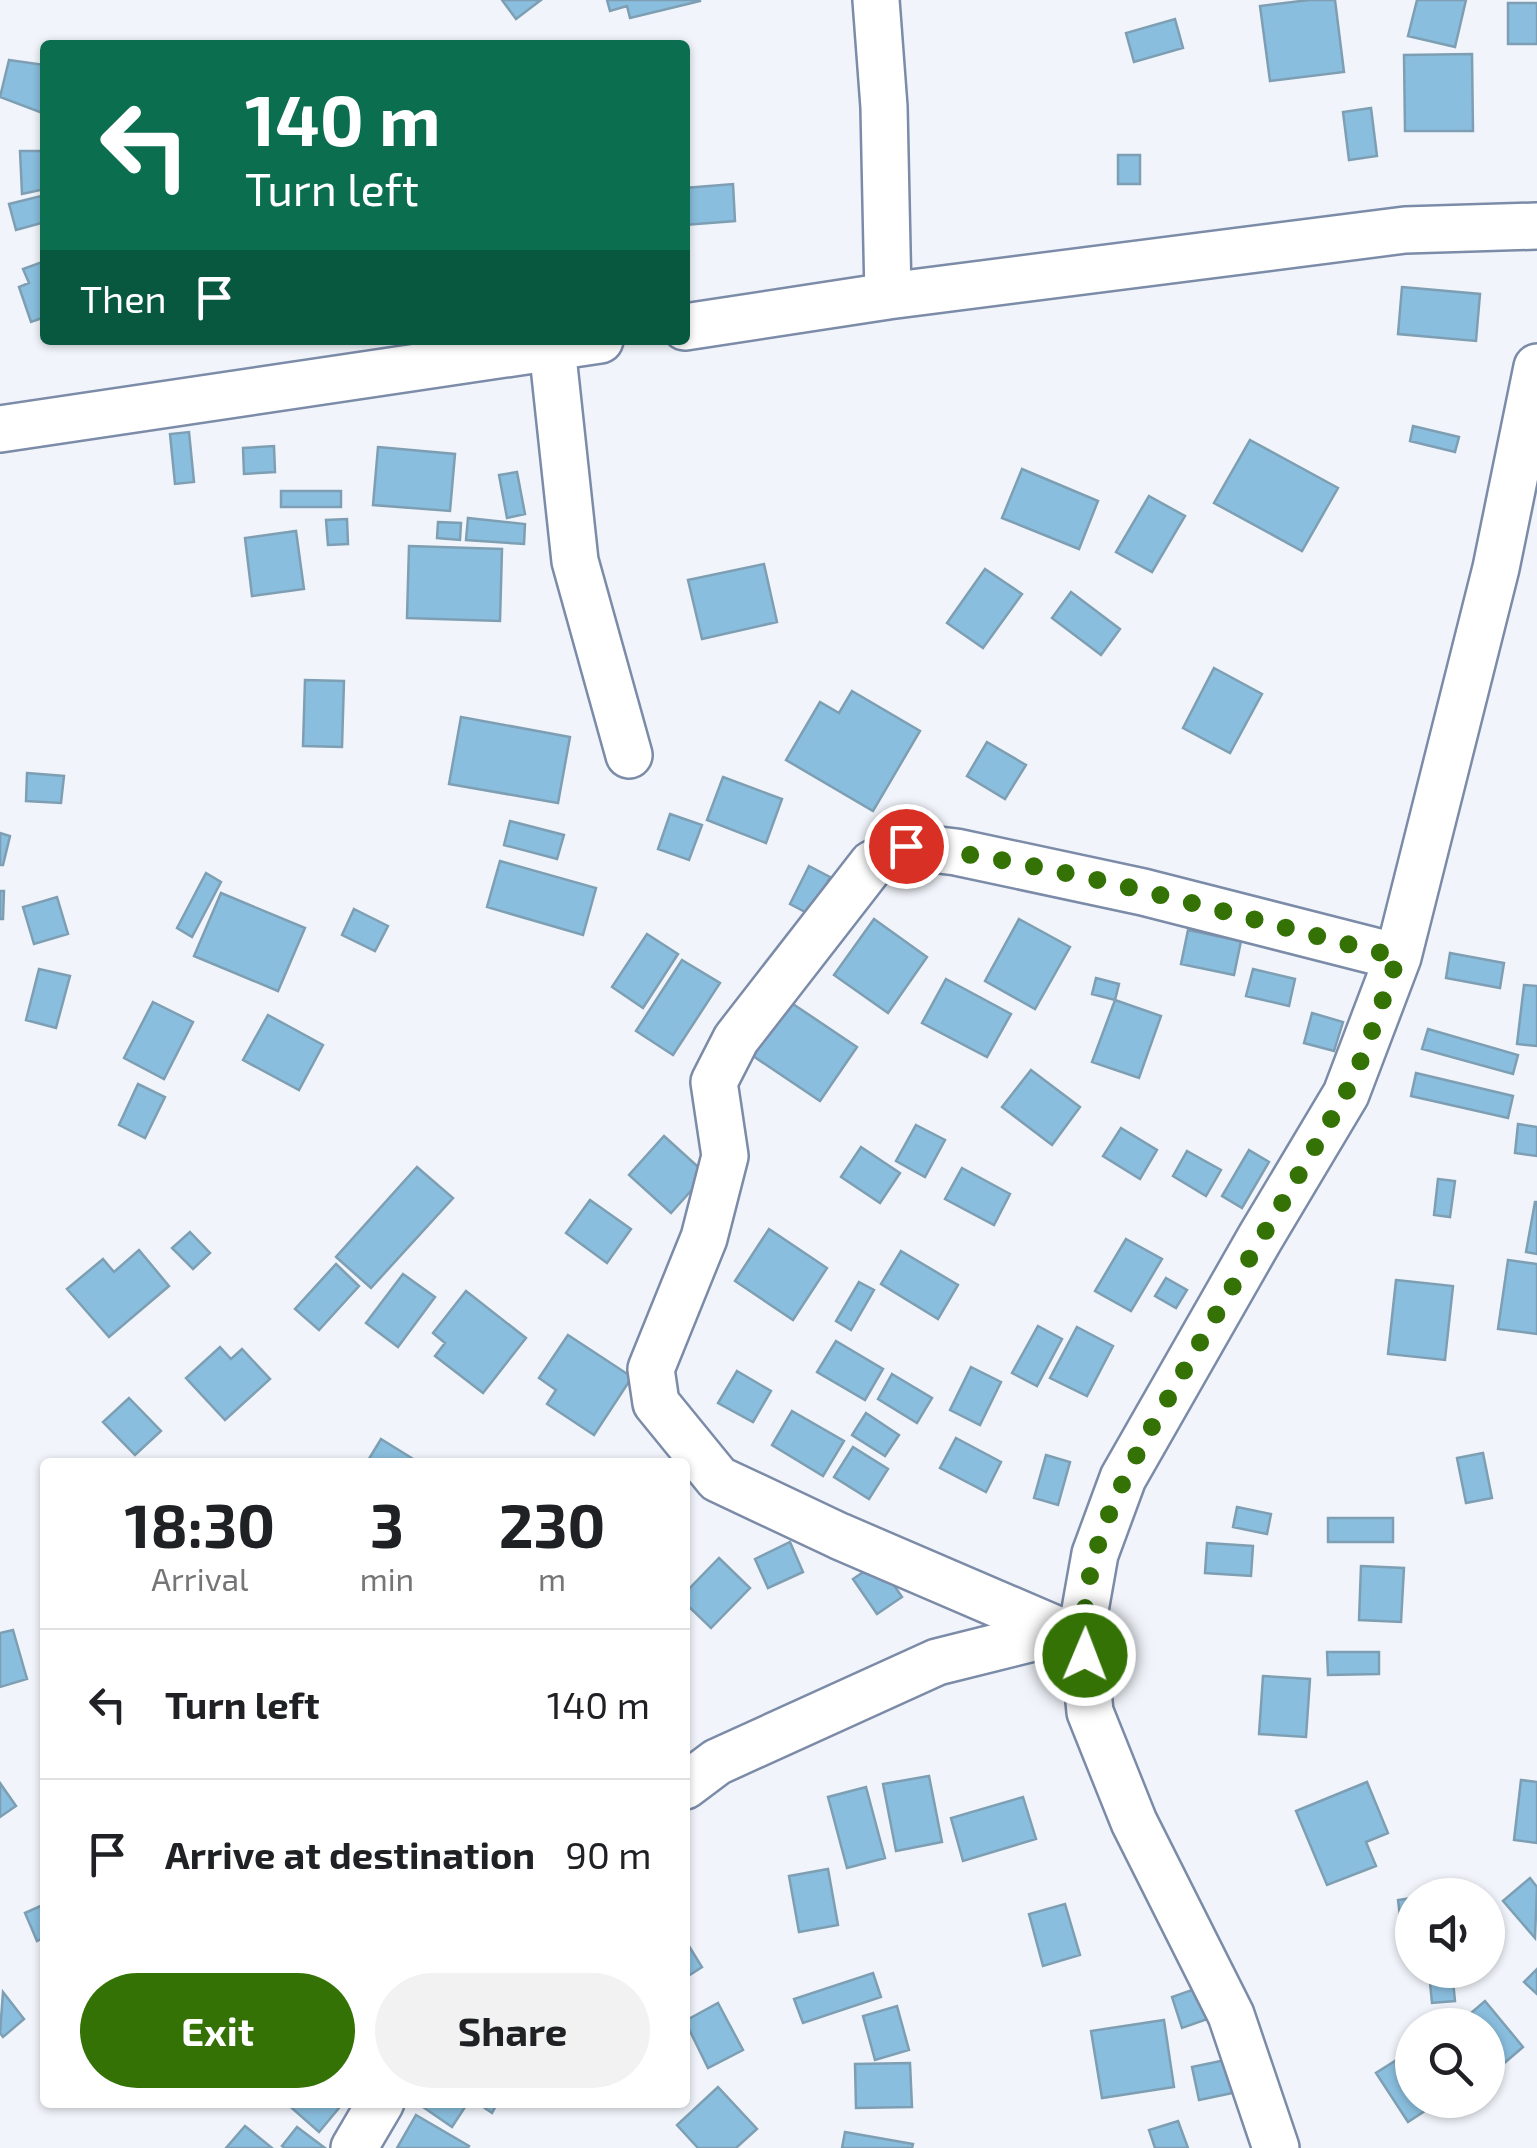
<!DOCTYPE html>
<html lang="en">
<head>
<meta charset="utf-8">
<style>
	:root { --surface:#fff; --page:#f2f2f2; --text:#202124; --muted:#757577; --line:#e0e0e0; --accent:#347206 }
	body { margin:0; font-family:"Exo 2",sans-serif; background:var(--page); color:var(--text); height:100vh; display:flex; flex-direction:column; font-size:38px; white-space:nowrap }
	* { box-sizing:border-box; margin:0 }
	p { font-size:32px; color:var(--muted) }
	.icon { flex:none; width:55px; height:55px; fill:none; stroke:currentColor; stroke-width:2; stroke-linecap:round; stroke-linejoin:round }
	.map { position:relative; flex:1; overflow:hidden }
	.side { position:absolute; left:40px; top:1458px; width:650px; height:650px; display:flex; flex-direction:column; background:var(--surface); border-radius:10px; box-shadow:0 2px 8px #0004 }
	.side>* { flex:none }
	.banner { position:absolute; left:40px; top:40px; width:650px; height:305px; border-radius:10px; box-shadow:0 2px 8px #0004; background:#0b6e4f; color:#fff; overflow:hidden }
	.tools { position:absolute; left:1395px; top:1878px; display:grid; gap:20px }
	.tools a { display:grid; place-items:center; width:110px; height:110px; border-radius:50%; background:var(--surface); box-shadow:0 2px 8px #0004; font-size:50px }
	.pin { position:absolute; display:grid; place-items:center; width:85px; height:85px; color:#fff; margin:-42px; border:5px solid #fff; border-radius:50%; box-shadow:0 2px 10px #0007 }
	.me { position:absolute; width:110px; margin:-55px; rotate:1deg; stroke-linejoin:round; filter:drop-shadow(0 0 8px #0008) }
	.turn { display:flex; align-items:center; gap:35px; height:210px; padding:0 40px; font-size:45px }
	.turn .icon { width:130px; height:130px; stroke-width:2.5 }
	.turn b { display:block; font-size:70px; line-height:85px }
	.then { display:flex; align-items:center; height:95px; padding:0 40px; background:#0003; gap:20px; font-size:38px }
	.eta { display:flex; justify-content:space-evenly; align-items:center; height:170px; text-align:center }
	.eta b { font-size:60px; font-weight:700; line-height:70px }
	.button { display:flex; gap:20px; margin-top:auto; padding:20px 40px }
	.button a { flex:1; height:115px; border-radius:60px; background:var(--accent); color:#fff; font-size:40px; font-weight:700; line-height:115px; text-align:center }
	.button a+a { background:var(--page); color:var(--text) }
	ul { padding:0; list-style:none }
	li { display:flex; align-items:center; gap:30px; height:150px; padding:0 40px; border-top:2px solid var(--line) }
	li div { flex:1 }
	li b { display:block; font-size:38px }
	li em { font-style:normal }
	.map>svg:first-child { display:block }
	.building { fill:#8abede; stroke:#7e9fb3; stroke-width:2.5 }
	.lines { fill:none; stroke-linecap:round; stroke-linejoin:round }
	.minor-casing { stroke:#7b8ba8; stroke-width:50 }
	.minor { stroke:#fff; stroke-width:45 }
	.route { stroke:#347206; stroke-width:18; stroke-dasharray:0 32.4 }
</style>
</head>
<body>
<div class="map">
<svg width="1537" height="2148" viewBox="0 0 1537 2148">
	<rect width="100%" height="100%" fill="#f1f5fb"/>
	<path class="building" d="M502 0H541L516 19Z
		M607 0H700V1L630 18 627 6 610 11Z
		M1309 0H1335L1344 72 1270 81 1260 6Z
		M1417 0H1466L1455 47 1408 36Z
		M1508 3H1537V44H1508Z
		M1175 19 1183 48 1134 62 1126 33Z
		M1472 54 1473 131H1405L1404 55Z
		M9 60 45 65V114L0 97Z
		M1371 108 1377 156 1349 160 1343 112Z
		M20 151H45V189L22 194Z
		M1118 155H1140V184H1118Z
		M733 184 735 221 685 225V188Z
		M45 195V222L16 230 9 204Z
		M45 261V317L31 322 19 287 29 283 23 269Z
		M1402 287 1480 294 1476 341 1398 334Z
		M1413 426 1459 437 1455 452 1410 441Z
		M189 432 194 482 175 484 170 434Z
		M1250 440 1338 488 1302 551 1214 503Z
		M274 446 275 472 244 474 243 448Z
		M378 447 455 454 450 511 373 505Z
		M1022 469 1098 501 1079 549 1002 518Z
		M517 472 525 514 507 518 499 475Z
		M281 491H341V507H281Z
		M1149 496 1185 516 1152 572 1116 552Z
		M468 518 525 524 524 544 466 540Z
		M347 519 348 544 328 545 326 520Z
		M438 522 461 523 460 540 437 538Z
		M296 531 304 589 252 596 245 538Z
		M409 546 502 549 500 621 407 618Z
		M764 564 777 622 702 639 688 580Z
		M985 569 1022 594 983 648 947 623Z
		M1071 592 1120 629 1101 655 1052 618Z
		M1214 668 1262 694 1230 753 1183 728Z
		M305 680 344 681 342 747 303 746Z
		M852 691 920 731 873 811 786 760 820 702 839 713Z
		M461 717 570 737 558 803 449 784Z
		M987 742 1026 765 1005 799 967 776Z
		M27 773 64 776 61 803 26 801Z
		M723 777 782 799 766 843 707 820Z
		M670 814 702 825 689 860 658 849Z
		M510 821 564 835 557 859 504 845Z
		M0 833 10 836 3 865H0Z
		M500 861 596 888 583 935 487 907Z
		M809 866 830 877 811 915 790 904Z
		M206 873 221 882 192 937 177 928Z
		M0 891H4L3 919H0Z
		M221 893 305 928 278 991 194 956Z
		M57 897 68 934 34 944 23 907Z
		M354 909 388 926 375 951 342 935Z
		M874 919 927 957 888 1013 834 975Z
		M1019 919 1070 947 1035 1009 985 981Z
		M1188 930 1241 941 1234 975 1181 964Z
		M647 934 678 954 643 1008 612 987Z
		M1450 953 1504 963 1500 988 1446 978Z
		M682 960 720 983 673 1055 636 1031Z
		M39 969 70 976 56 1028 26 1020Z
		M1253 969 1295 979 1289 1006 1246 996Z
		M1096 978 1119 984 1115 1000 1092 994Z
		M946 979 1011 1014 987 1057 922 1023Z
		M1524 985 1537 986V1046L1517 1044Z
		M1115 1000 1161 1016 1139 1078 1092 1062Z
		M153 1002 193 1022 164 1079 124 1058Z
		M790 1002 857 1047 820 1101 753 1056Z
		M1312 1013 1343 1022 1334 1051 1304 1043Z
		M268 1015 323 1045 299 1090 243 1060Z
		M1428 1029 1518 1055 1513 1074 1422 1049Z
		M1031 1070 1080 1107 1052 1145 1002 1107Z
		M1416 1073 1513 1096 1508 1118 1411 1096Z
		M138 1084 165 1097 145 1138 119 1125Z
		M1518 1124 1537 1127V1156L1515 1153Z
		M916 1125 945 1140 925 1177 896 1161Z
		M1121 1128 1157 1150 1140 1179 1103 1156Z
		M664 1136 706 1174 671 1213 629 1175Z
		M861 1147 900 1173 880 1203 841 1177Z
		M1249 1150 1269 1162 1242 1208 1222 1196Z
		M1187 1151 1221 1170 1206 1196 1173 1176Z
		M417 1167 453 1198 371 1288 336 1257Z
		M962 1168 1010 1194 994 1225 945 1199Z
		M1438 1179 1455 1181 1450 1217 1434 1215Z
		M590 1200 631 1229 607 1263 566 1233Z
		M1535 1202H1537V1254L1526 1252Z
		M769 1229 827 1268 793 1320 735 1281Z
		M190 1232 210 1253 193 1269 172 1248Z
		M1126 1239 1162 1259 1131 1311 1095 1291Z
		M139 1250 169 1286 109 1337 67 1289 103 1259 114 1272Z
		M901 1251 958 1285 938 1319 881 1284Z
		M1508 1260 1537 1264V1334L1498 1329Z
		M336 1264 359 1286 319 1330 295 1309Z
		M403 1274 435 1297 398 1347 366 1323Z
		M1166 1278 1187 1290 1176 1308 1155 1296Z
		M1396 1280 1453 1286 1445 1360 1388 1354Z
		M859 1282 874 1290 851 1330 836 1321Z
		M466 1291 526 1338 483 1393 435 1356 445 1343 433 1333Z
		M1038 1326 1062 1339 1037 1386 1012 1373Z
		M1077 1327 1113 1346 1087 1396 1050 1378Z
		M568 1335 632 1377 594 1435 547 1404 556 1390 539 1378Z
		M836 1341 883 1369 865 1400 817 1372Z
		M220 1347 231 1359 242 1349 270 1379 225 1420 186 1378Z
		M971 1367 1001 1382 980 1425 950 1410Z
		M737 1371 771 1391 753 1422 718 1403Z
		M892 1374 932 1398 917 1423 878 1399Z
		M129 1398 161 1431 135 1455 103 1422Z
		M792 1411 844 1441 823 1476 772 1445Z
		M866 1413 899 1435 885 1456 852 1435Z
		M956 1438 1001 1462 986 1492 940 1468Z
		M381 1439 418 1462H367Z
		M853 1447 888 1469 869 1499 834 1477Z
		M1483 1453 1492 1498 1466 1503 1457 1458Z
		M1046 1455 1070 1462 1058 1505 1034 1498Z
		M1237 1507 1271 1514 1267 1534 1233 1527Z
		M1328 1518H1393V1542H1328Z
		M790 1542 803 1572 768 1588 755 1559Z
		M1207 1543 1253 1546 1251 1576 1205 1573Z
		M719 1558 750 1588 711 1628 685 1603V1593Z
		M878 1562 902 1597 877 1614 853 1579Z
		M1361 1566 1404 1568 1401 1622 1359 1620Z
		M13 1630 27 1679 0 1687V1633Z
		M1327 1652H1379V1674L1328 1675Z
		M1263 1676 1310 1679 1306 1737 1259 1734Z
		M929 1776 942 1842 896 1851 883 1784Z
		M1521 1780 1537 1782V1843L1514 1840Z
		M1367 1782 1388 1833 1366 1842 1376 1866 1327 1885 1296 1811Z
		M0 1783 16 1806 0 1817Z
		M866 1787 885 1858 847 1868 828 1797Z
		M1023 1797 1036 1839 963 1861 951 1818Z
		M828 1869 838 1925 799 1932 789 1876Z
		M1530 1878 1537 1887 1535 1938 1503 1901Z
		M1412 1898V1962L1406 1963 1398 1900Z
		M45 1904V1937L37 1941 25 1913Z
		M1065 1904 1080 1955 1043 1966 1029 1914Z
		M687 1943 702 1967 685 1978V1944Z
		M1537 1969V1994L1524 1982Z
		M1452 1970 1455 2001 1432 2003 1429 1972Z
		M873 1973 881 1997 803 2023 794 1999Z
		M1209 1984 1219 2015 1182 2028 1172 1997Z
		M3 1992 24 2019 3 2037 0 2033Z
		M1485 2001 1523 2047 1488 2077V2025H1457Z
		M718 2003 743 2050 708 2068 685 2021Z
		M897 2006 909 2050 875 2060 863 2016Z
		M1164 2020 1174 2087 1102 2098 1091 2031Z
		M1406 2054 1412 2064V2100H1436L1437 2103 1408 2122 1376 2073Z
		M1235 2058 1242 2091 1199 2100 1192 2067Z
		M910 2063 912 2107 856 2108 855 2064Z
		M718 2087 757 2129 736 2148H698L677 2125Z
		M285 2102H344L319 2132Z
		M422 2102H458L465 2107 452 2127 420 2105Z
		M476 2102H498L492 2113Z
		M416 2115 469 2146 468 2148H397Z
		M1178 2121 1188 2148H1155L1149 2130Z
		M245 2126 272 2148H226Z
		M297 2127 325 2148H285L282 2146Z
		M845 2132 913 2144 912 2148H842Z"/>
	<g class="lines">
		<g class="minor-casing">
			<path id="minor" d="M876 0 884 107 888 296
				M685 327 888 296 1405 230 1537 226
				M552 347 575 561 629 755
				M0 429 600 340
				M1060 1631 839 1536 718 1479 656 1403 651 1369 704 1238 725 1156 714 1082 736 1039 872 864 906 846 956 852 1143 892 1398 957
				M685 1786 717 1762 937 1662 1069 1629
				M354 2148 381 2102
				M1276 2148 1231 2015 1134 1822 1090 1712 1082 1627 1095 1554 1123 1478 1260 1238 1346 1094 1398 957 1496 568 1537 367"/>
		</g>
		<use href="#minor" class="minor"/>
	</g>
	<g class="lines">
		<path class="route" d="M906 846C1068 864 1239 917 1398 957 1381 1002 1366 1057 1343 1098 1293 1187 1240 1272 1190 1360 1139 1451 1075 1546 1085 1655"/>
	</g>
</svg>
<div class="tools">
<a><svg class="icon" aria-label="sound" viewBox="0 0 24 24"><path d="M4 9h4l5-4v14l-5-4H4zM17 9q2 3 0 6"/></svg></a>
<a><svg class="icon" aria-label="search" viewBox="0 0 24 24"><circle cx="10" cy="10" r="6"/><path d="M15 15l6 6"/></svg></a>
</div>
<div class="pin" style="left:906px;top:846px;background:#d93025"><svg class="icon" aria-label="arrive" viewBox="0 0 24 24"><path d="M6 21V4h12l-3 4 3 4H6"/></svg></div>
<svg class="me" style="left:1085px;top:1655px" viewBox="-20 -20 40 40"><circle r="17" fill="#347206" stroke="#fff" stroke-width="3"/><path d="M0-11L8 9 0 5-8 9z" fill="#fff"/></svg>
<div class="banner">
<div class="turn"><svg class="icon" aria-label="left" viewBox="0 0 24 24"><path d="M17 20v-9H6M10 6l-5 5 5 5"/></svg><div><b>140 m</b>Turn left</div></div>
<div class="then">Then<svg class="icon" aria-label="arrive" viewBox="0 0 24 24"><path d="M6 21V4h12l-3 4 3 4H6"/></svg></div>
</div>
<section class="side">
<div class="eta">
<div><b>18:30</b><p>Arrival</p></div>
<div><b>3</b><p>min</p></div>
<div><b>230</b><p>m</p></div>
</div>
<ul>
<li><svg class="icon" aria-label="left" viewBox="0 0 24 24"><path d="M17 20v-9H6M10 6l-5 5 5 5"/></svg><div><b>Turn left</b></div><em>140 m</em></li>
<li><svg class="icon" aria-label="arrive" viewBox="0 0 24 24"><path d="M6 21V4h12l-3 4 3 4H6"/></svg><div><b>Arrive at destination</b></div><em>90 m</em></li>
</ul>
<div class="button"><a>Exit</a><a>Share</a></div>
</section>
</div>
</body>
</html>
